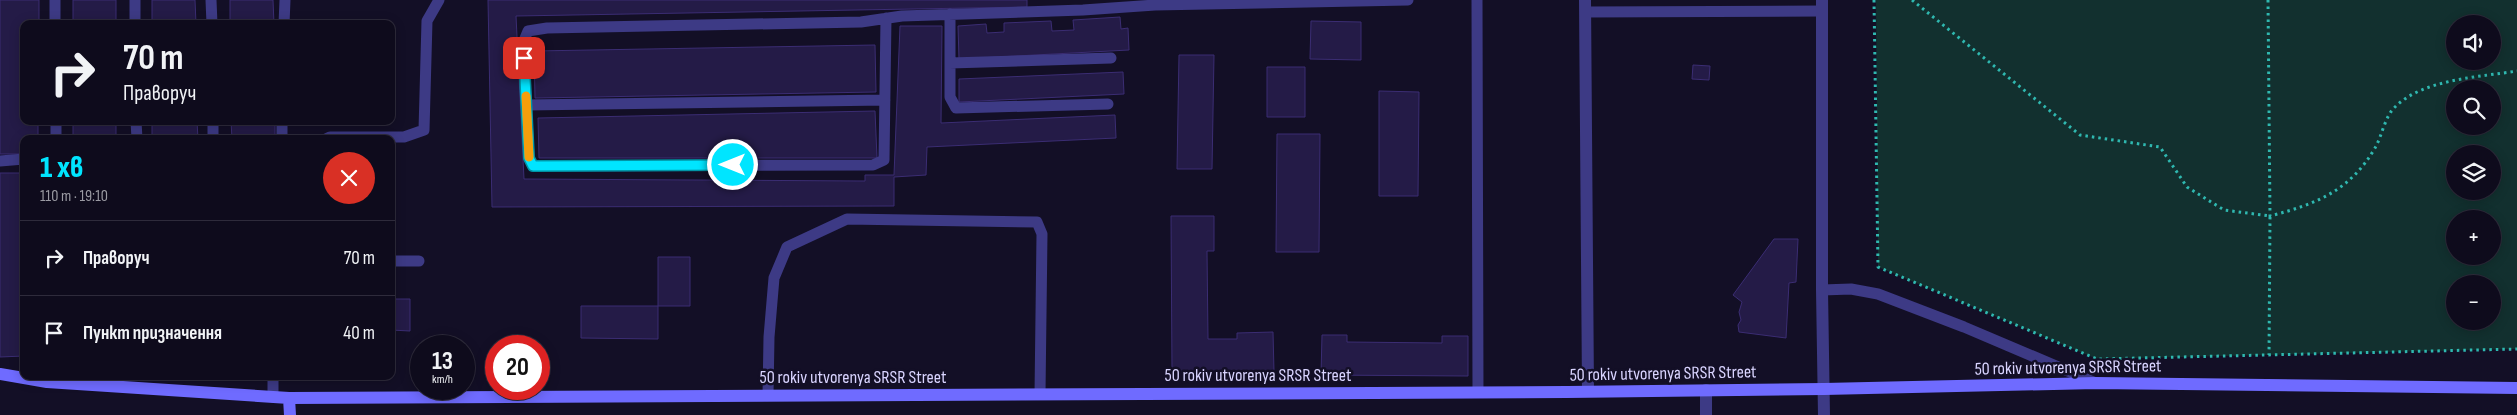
<!DOCTYPE html>
<html lang="uk">
<head>
<meta charset="utf-8">
<style>
	:root { --surface:#0e0b1c; --page:#1c1929; --text:#f1f3f6; --muted:#9b9ba3; --line:#2e2b3b; --accent:#00e5ff }
	body { margin:0; font-family:"Sofia Sans Condensed",sans-serif; background:var(--page); color:var(--text); height:100vh; display:flex; flex-direction:column; font-size:19px; white-space:nowrap }
	* { box-sizing:border-box; margin:0 }
	p { font-size:16px; color:var(--muted) }
	.icon { flex:none; width:28px; height:28px; fill:none; stroke:currentColor; stroke-width:2; stroke-linecap:round; stroke-linejoin:round }
	.map { position:relative; flex:1; overflow:hidden }
	.sheet { position:absolute; left:20px; top:135px; width:375px; height:245px; display:flex; flex-direction:column; background:var(--surface); border-radius:10px; box-shadow:0 2px 12px #0003,0 0 0 1px var(--line) }
	.sheet>* { flex:none }
	.hud { position:absolute; left:20px; top:20px; width:375px; height:105px; border-radius:10px; box-shadow:0 2px 12px #0003,0 0 0 1px var(--line); background:#0e0b1c; color:var(--text); overflow:hidden }
	.tools { position:absolute; left:2446px; top:15px; display:grid; gap:10px }
	.tools a { display:grid; place-items:center; width:55px; height:55px; border-radius:50%; background:var(--surface); box-shadow:0 2px 12px #0003,0 0 0 1px var(--line); font-size:25px }
	.speed { position:absolute; left:410px; top:335px; display:flex; gap:10px; font-size:25px; font-weight:700; text-align:center }
	.speed>* { display:grid; place-content:center; width:65px; height:65px; border-radius:50%; background:var(--surface); box-shadow:0 2px 12px #0003,0 0 0 1px var(--line); line-height:1 }
	.speed small { font-size:12px; font-weight:400 }
	.speed .limit { border:8px solid #d22; background:#fff; color:#111 }
	.pin { position:absolute; display:grid; place-items:center; width:42px; height:42px; color:#fff; margin:-21px; border-radius:10px; box-shadow:0 2px 8px #0006 }
	.me { position:absolute; width:55px; margin:-28px; rotate:270deg; stroke-linejoin:round; filter:drop-shadow(0 0 4px #0008) }
	.turn { display:flex; align-items:center; gap:18px; height:105px; padding:0 20px; font-size:22px }
	.turn .icon { width:65px; height:65px; stroke-width:2.5 }
	.turn b { display:block; font-size:35px; line-height:42px }
	.round { display:grid; place-items:center; flex:none; width:52px; height:52px; border-radius:26px; background:var(--page) }
	.overview { display:flex; align-items:center; justify-content:space-between; height:85px; padding:0 20px }
	h1 { font-size:30px; font-weight:800; line-height:38px; color:var(--accent) }
	ul { padding:0; list-style:none }
	li { display:flex; align-items:center; gap:15px; height:75px; padding:0 20px; border-top:1px solid var(--line) }
	li div { flex:1 }
	li b { display:block; font-size:19px }
	li em { font-style:normal }
	.map>svg:first-child { display:block }
	.green { fill:#12302f; fill-rule:evenodd }
	.building { fill:#241b47; stroke:#3b2d73 }
	.lines { fill:none; stroke-linecap:round; stroke-linejoin:round }
	.path { stroke:#2fb8b0; stroke-width:3; stroke-dasharray:2.5 4; stroke-linecap:butt }
	.lane { stroke:#3d3a85; stroke-width:11 }
	.street { stroke:#3d3a85; stroke-width:12 }
	.secondary { stroke:#6f6bff; stroke-width:12 }
	.route-casing { stroke:#0095a6; stroke-width:12 }
	.route { stroke:#00e5ff; stroke-width:9 }
	.slow { stroke:#f59e0b; stroke-width:9 }
	.labels { text-anchor:middle; stroke-width:5; stroke-linejoin:round; paint-order:stroke }
	.street-label { font-size:18px; fill:#d9d4ff; stroke:#130f26 }
</style>
</head>
<body>
<div class="map">
<svg width="2517" height="415" viewBox="0 0 2517 415">
	<rect width="100%" height="100%" fill="#130f26"/>
	<path class="green" d="M1876 0H2517V349L2097 359 1878 267ZM2455 24H2492V61H2455ZM2455 89H2492V126H2455ZM2455 154H2492V191H2455ZM2455 219H2492V256H2455ZM2455 284H2492V321H2455Z"/>
	<path class="building" d="M0 0H39V24H24V121H38V139H24V154H0Z
		M73 0H116V24H73Z
		M152 0H195L196 24H152Z
		M230 0H273L274 24H230Z
		M488 0H1027V7L516 16 524 179 865 181V175H894L900 26H942L941 123 1115 115 1116 138 927 147 926 175 894 177V206L492 207Z
		M1120 17 1121 29 1128 28 1129 50 959 59 958 26 986 24 987 33 1004 32V23L1051 21 1052 31 1074 30 1073 20Z
		M1311 21 1361 22V60L1310 59Z
		M875 45 876 92 535 98 534 51Z
		M1179 55H1214L1212 169H1177Z
		M1693 65 1710 66 1709 80 1692 79Z
		M1267 67H1305V117H1267Z
		M1123 72 1124 94 959 102V79Z
		M1379 91 1419 92 1418 196H1379Z
		M875 111 877 158H539L538 118Z
		M73 121H116V139H73Z
		M152 121H197L198 139H152Z
		M231 121H275V139H232Z
		M1277 134H1320L1319 252H1276Z
		M0 173H24V356L0 357Z
		M1171 216H1214V251H1207L1208 339H1237V333L1273 332 1274 372H1172Z
		M1774 239H1798L1796 282 1789 283 1786 338 1739 332 1738 325 1741 320 1739 312 1742 302 1733 295Z
		M658 257H690V306H658Z
		M391 299H410V331L391 330Z
		M581 306H658V339L581 338Z
		M1322 335H1347V342L1442 343V336H1468V376L1321 375Z"/>
	<g class="lines">
		<path class="path" d="M1874 0 1878 267 2097 359 2517 349
			M1912 0 2080 135 2160 147 2187 187 2224 210 2270 216 2269 355
			M2268 0 2270 216C2316 204 2350 191 2375 148 2382 136 2385 116 2395 107 2423 79 2480 77 2517 71"/>
		<path class="lane" d="M55 0V24
			M135 0V24
			M211 0 212 24
			M1477 0 1478 392
			M1586 12 1822 11
			M950 14V97L956 108 1108 104
			M886 18 884 160 873 165 533 166 529 158 523 43 528 31 547 28 861 22 902 16 1083 10 1155 5 1408 0
			M284 24 285 0
			M950 63 1111 58
			M526 105 885 100
			M56 121V139
			M136 121 137 139
			M213 121V139
			M282 139V121
			M326 139 330 137H404L424 130 427 21 439 0
			M0 161 24 159
			M391 261H419
			M1822 290 1851 289 1878 294 1964 327 2096 383
			M273 376V397
			M768 395 769 337 774 278 787 247 847 219 1037 222 1042 234 1040 394"/>
		<path class="street" d="M1585 0 1588 391
			M1822 0V290L1824 415
			M1706 415V390"/>
		<path class="secondary" d="M0 374 47 382 289 398 1567 392 1824 389 2096 383 2517 388
			M289 398 290 415"/>
	</g>
	<g class="lines">
		<g class="route-casing">
			<path id="route" d="M524 58 529 158 533 166 733 165"/>
		</g>
		<use href="#route" class="route"/>
		<path class="slow" d="M526 96 529 157"/>
	</g>
	<g class="labels">
		<g class="street-label">
			<text transform="translate(2068 367) rotate(-1)" y="6">50 rokiv utvorenya SRSR Street</text>
			<text transform="translate(1663 373) rotate(-1)" y="6">50 rokiv utvorenya SRSR Street</text>
			<text x="1258" y="381">50 rokiv utvorenya SRSR Street</text>
			<text x="853" y="383">50 rokiv utvorenya SRSR Street</text>
		</g>
	</g>
</svg>
<div class="tools">
<a><svg class="icon" aria-label="sound" viewBox="0 0 24 24"><path d="M4 9h4l5-4v14l-5-4H4zM17 9q2 3 0 6"/></svg></a>
<a><svg class="icon" aria-label="search" viewBox="0 0 24 24"><circle cx="10" cy="10" r="6"/><path d="M15 15l6 6"/></svg></a>
<a><svg class="icon" aria-label="layers" viewBox="0 0 24 24"><path d="M12 4l9 5-9 5-9-5zM3 14l9 5 9-5"/></svg></a>
<a>+</a>
<a>−</a>
</div>
<div class="speed"><div>13<small>km/h</small></div><div class="limit">20</div></div>
<div class="pin" style="left:524px;top:58px;background:#d93025"><svg class="icon" aria-label="arrive" viewBox="0 0 24 24"><path d="M6 21V4h12l-3 4 3 4H6"/></svg></div>
<svg class="me" style="left:733px;top:165px" viewBox="-20 -20 40 40"><circle r="17" fill="#00e5ff" stroke="#fff" stroke-width="3"/><path d="M0-11L8 9 0 5-8 9z" fill="#fff"/></svg>
<div class="hud">
<div class="turn"><svg class="icon" aria-label="right" viewBox="0 0 24 24"><path d="M7 20v-9h11M14 6l5 5-5 5"/></svg><div><b>70 m</b>Праворуч</div></div>
</div>
<section class="sheet">
<div class="overview"><div><h1>1 хв</h1><p>110 m · 19:10</p></div><a class="round" style="background:#d93025;color:#fff"><svg class="icon" aria-label="close" viewBox="0 0 24 24"><path d="M6 6l12 12M18 6L6 18"/></svg></a></div>
<ul>
<li><svg class="icon" aria-label="right" viewBox="0 0 24 24"><path d="M7 20v-9h11M14 6l5 5-5 5"/></svg><div><b>Праворуч</b></div><em>70 m</em></li>
<li><svg class="icon" aria-label="arrive" viewBox="0 0 24 24"><path d="M6 21V4h12l-3 4 3 4H6"/></svg><div><b>Пункт призначення</b></div><em>40 m</em></li>
</ul>
</section>
</div>
</body>
</html>
